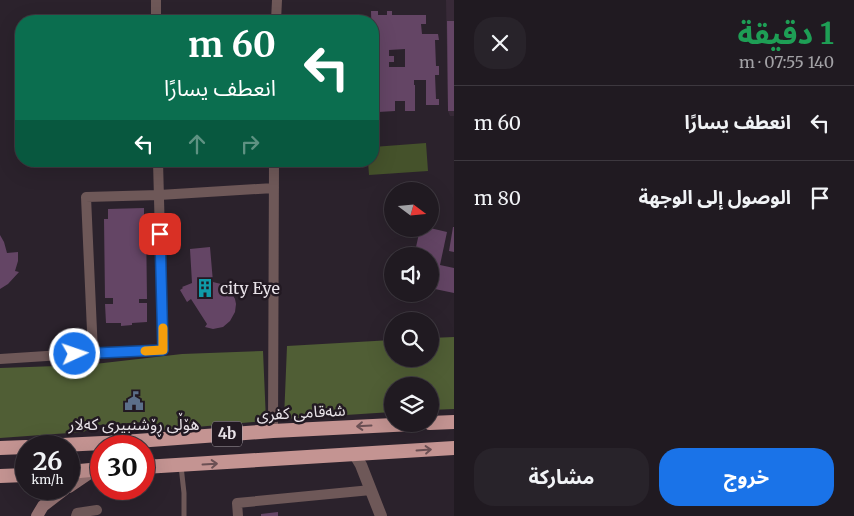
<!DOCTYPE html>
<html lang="ar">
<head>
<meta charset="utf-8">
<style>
	:root { --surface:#201a21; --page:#28232a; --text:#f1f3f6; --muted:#a2a1a5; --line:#3d383f; --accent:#1a73e8 }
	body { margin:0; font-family:Merriweather,"Noto Sans Arabic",serif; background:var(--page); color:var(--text); direction:rtl; height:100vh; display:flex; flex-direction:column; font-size:19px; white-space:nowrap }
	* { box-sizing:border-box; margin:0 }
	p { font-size:16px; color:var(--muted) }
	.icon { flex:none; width:28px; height:28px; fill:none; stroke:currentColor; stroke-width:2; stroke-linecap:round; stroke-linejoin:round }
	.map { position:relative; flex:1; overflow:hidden; direction:ltr }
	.sheet { display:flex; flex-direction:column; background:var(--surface); width:400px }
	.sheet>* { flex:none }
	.top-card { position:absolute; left:15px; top:15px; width:364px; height:152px; border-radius:20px; box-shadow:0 5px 20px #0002,0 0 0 1px var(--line); direction:rtl; background:#0b6e4f; color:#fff; overflow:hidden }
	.needle { width:32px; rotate:106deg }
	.tools { position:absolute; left:384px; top:182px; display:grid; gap:10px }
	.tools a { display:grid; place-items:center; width:55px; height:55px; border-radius:50%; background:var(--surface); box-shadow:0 5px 20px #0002,0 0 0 1px var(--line); font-size:25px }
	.speed { position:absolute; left:15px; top:435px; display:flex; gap:10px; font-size:25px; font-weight:700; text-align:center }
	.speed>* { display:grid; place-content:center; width:65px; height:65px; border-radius:50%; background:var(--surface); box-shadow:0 5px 20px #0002,0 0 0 1px var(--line); line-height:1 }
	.speed small { font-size:12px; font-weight:400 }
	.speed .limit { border:8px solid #d22; background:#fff; color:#111 }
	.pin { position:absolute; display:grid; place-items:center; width:42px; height:42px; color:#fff; margin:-21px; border-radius:10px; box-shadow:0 2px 8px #0006 }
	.me { position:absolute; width:55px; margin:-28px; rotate:87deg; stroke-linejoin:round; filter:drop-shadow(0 0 4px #0008) }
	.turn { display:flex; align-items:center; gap:18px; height:105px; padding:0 20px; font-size:22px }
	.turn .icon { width:65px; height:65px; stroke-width:2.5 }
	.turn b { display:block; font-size:35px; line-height:42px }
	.lanes { display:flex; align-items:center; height:48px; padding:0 20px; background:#0003; justify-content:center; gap:25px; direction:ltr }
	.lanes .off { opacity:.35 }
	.round { display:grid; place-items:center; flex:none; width:52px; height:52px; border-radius:20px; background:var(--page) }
	.summary { display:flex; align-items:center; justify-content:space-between; height:85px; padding:0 20px }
	h1 { font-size:30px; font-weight:700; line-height:38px; color:#1e9e55 }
	.action { display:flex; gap:10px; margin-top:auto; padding:10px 20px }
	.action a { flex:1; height:58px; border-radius:20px; background:var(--accent); color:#fff; font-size:20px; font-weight:700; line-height:58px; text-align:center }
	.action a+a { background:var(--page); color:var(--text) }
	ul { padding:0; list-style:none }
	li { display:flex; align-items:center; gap:15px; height:75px; padding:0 20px; border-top:1px solid var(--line) }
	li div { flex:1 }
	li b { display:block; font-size:19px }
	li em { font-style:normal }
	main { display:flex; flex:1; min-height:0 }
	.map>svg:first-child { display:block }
	.built { fill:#382a38 }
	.green { fill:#45522b }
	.forest { fill:#505e35 }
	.building { fill:#644565; fill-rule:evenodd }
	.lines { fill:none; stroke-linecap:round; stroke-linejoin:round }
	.service { stroke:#6e5858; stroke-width:5 }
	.minor { stroke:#6e5858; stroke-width:10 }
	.tertiary { stroke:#6e5858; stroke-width:12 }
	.secondary { stroke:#977474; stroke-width:12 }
	.trunk { stroke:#c49492; stroke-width:14 }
	.oneway { stroke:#6b5054 }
	.route-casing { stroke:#114b97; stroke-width:12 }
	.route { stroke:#1a73e8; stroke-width:9 }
	.slow { stroke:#f59e0b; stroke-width:9 }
	.labels { text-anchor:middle; stroke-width:5; stroke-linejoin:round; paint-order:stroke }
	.shield { fill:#221922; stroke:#ada6ad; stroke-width:1 }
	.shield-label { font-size:15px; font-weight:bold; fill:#e9e3e9 }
	.poi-label { font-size:16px; fill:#e9e3e9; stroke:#221922; text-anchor:start }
	.street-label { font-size:16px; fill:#e9e3e9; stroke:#221922 }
</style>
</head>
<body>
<main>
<section class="sheet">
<div class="summary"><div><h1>1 دقيقة</h1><p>140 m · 07:55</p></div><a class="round"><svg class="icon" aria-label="close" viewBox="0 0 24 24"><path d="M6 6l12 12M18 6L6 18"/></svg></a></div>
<ul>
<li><svg class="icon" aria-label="left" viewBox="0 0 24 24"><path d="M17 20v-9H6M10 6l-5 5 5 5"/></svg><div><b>انعطف يسارًا</b></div><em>60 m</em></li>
<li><svg class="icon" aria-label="arrive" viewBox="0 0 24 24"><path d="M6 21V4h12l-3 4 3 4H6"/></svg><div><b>الوصول إلى الوجهة</b></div><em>80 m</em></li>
</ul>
<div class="action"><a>خروج</a><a>مشاركة</a></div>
</section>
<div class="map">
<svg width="454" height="516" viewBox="0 0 454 516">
	<rect width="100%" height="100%" fill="#2b222c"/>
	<path class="built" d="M446 0H454V116H450L448 111Z"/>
	<path class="green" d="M426 143 428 171 369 175 368 161H372L373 147Z"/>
	<path class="forest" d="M454 337V409L430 410V386H392V412L284 419 287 346 392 340V359H430V338Z
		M263 351 266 421 162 430 143 422 99 425 83 432 0 438V368L86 365 182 354Z"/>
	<path class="building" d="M371 11H378V15H387V11H392V15H426V24H421L422 34H438L439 40H435L436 66H439V75H435L436 99H439V105H426V80H414V85H415V111H405V101H395V111L378 112V94H372V55H376V48H372ZM405 49V67H389V62H394V56H389V50Z
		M447 21H454V111H448Z
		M144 208V221H146L147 299H139V303H147V322L132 323V325L121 326V323H106L105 304H113V298H105L104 219H108V209Z
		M453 227H454V252L449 251Z
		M430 228 447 232 440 265 454 268V293L430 288V256H414L420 229Z
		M0 235 4 242 7 253 18 252V261L15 271 19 272 8 284 0 289Z
		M210 247 213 282 225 285 229 289 235 299 236 304 235 312 230 321 223 327 213 329 205 327 207 324 191 299 187 302 180 290 183 288 182 287 192 283 190 249Z
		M278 512V516H261V514Z"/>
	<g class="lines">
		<path class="service" d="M181 466 184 493V516"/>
		<path class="minor" d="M156 0V21
			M276 21 277 0
			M93 353 86 197 159 195 274 188
			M0 359 93 353 163 350 158 161
			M273 431 274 161
			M76 516 77 513 97 510
			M238 516 237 503 371 490"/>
		<path class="tertiary" d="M355 455 361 465 381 516"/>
		<path class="secondary" d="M69 487 94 470
			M37 516 43 506 65 489"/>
		<path class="trunk" d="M430 423 454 422
			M42 446 123 442 273 431 413 424
			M0 448 26 447
			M144 467 454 448
			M69 472 101 469
			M0 476 26 475"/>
	</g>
	<defs><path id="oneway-shaft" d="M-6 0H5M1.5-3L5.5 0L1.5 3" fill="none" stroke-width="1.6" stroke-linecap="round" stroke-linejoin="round" transform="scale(1.25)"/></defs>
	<g class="oneway">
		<use href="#oneway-shaft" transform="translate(364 426) rotate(177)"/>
		<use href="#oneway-shaft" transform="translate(424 450) rotate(-4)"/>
		<use href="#oneway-shaft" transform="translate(210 464) rotate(-3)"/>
	</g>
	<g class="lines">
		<g class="route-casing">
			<path id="route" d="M75 354 163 350 160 234"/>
		</g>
		<use href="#route" class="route"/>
		<path class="slow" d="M145 351 163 350V328"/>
	</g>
	<defs>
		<g id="building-bare" transform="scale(1.5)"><path d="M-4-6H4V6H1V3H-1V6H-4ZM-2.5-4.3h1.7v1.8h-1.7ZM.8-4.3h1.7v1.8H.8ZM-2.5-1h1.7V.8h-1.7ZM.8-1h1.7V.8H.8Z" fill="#0f9aa8" stroke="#221922" stroke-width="2.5" paint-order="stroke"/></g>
		<g id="civic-bare" transform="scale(1.5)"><path d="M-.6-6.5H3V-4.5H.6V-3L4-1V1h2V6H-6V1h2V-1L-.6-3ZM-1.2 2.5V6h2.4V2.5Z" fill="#5c6f8a" stroke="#221922" stroke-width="2.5" paint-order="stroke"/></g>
	</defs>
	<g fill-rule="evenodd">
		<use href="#building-bare" x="205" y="288"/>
		<use href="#civic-bare" x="134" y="401"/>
	</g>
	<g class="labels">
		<rect class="shield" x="212" y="421.5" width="30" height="25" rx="4"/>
		<g class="shield-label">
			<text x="227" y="439">4b</text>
		</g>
		<g class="poi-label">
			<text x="220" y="294">city Eye</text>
			<text x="134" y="430" text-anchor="middle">هۆڵی ڕۆشنبیری کەلار</text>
		</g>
		<g class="street-label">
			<text transform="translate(301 412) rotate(-3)" y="6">شەقامی کفری</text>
		</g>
	</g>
</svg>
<div class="tools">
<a><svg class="needle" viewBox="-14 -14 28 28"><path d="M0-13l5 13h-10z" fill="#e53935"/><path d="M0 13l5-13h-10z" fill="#a2a1a5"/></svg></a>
<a><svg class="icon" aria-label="sound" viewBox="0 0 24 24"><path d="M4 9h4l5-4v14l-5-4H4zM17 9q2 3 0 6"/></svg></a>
<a><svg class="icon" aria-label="search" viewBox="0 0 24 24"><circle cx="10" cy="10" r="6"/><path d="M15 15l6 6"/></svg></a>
<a><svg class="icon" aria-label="layers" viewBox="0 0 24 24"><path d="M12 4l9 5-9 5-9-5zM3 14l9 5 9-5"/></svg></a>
</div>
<div class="speed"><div>26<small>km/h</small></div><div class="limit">30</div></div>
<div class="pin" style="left:160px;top:234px;background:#d93025"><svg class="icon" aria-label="arrive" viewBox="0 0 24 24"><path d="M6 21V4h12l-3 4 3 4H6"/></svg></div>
<svg class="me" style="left:75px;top:354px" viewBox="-20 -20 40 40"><circle r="17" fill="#1a73e8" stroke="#fff" stroke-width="3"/><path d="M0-11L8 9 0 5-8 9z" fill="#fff"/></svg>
<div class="top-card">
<div class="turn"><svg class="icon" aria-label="left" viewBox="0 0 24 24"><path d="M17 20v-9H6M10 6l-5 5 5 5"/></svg><div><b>60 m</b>انعطف يسارًا</div></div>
<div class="lanes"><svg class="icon" aria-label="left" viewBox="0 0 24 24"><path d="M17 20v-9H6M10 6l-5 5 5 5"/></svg><svg class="icon off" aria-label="ahead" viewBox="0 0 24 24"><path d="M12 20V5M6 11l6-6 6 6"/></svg><svg class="icon off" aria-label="right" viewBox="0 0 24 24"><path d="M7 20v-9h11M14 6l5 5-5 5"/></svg></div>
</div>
</div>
</main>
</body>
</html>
